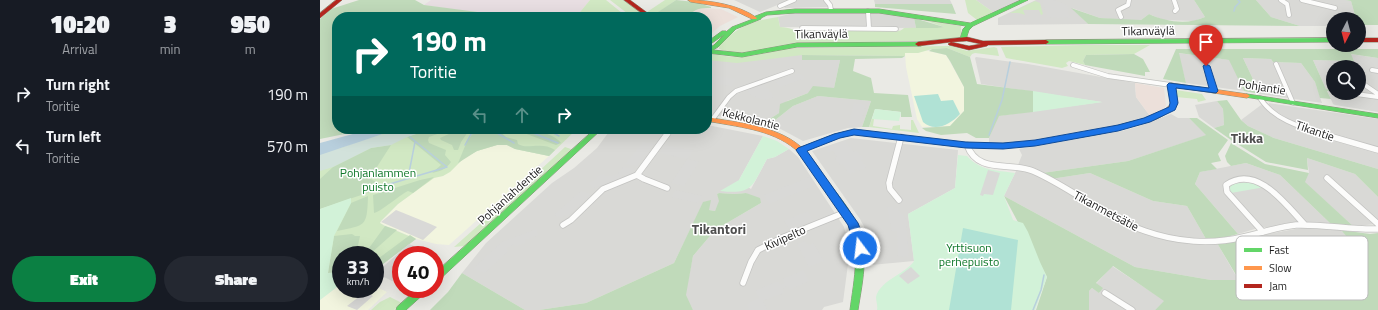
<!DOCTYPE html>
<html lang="en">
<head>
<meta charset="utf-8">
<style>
	:root { --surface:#171b24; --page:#242831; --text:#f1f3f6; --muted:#9ea1a6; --accent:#0b8043 }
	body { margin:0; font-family:"Titillium Web",sans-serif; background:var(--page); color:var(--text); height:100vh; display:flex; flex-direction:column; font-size:15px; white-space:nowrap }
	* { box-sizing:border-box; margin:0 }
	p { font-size:13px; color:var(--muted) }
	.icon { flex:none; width:22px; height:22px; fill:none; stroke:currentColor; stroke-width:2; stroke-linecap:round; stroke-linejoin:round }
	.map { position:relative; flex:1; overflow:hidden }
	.panel { display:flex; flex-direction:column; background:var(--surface); width:320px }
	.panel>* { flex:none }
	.top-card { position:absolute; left:12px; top:12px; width:380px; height:122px; border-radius:16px; box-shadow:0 4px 16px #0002; background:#00695c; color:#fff; overflow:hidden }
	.needle { width:26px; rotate:186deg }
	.fabs { position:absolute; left:1006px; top:12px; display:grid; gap:8px }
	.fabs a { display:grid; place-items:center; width:40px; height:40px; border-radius:50%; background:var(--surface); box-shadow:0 4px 16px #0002; font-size:20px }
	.speed { position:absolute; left:12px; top:246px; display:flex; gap:8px; font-size:20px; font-weight:700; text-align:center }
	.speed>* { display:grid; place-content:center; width:52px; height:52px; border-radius:50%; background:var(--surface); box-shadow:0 4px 16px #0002; line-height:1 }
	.speed small { font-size:10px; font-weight:400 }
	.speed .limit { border:6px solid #d22; background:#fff; color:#111 }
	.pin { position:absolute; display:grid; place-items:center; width:34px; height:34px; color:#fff; margin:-41px -17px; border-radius:50% 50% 50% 0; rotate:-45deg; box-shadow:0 0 4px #0007 }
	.pin .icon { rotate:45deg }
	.me { position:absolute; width:44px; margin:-22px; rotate:345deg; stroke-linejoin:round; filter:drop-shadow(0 0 3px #0008) }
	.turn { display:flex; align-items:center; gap:14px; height:84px; padding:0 12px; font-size:18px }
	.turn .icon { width:52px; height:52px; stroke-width:2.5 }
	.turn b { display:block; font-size:28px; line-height:34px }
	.lanes { display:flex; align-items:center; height:38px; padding:0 12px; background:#0003; justify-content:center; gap:20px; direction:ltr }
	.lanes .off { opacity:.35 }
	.eta { display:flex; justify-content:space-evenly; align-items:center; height:68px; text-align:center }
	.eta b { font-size:24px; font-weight:800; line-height:28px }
	.primary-button { display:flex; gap:8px; margin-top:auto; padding:8px 12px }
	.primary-button a { flex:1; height:46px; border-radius:24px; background:var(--accent); color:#fff; font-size:16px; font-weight:800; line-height:46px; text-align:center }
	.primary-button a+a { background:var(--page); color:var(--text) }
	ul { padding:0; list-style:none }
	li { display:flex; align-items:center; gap:12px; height:52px; padding:0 12px }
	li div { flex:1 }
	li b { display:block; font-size:15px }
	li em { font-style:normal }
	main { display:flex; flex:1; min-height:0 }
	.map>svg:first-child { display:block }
	.residential { fill:#d9d9d6 }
	.commercial { fill:#ece0da }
	.industrial { fill:#e8dee2 }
	.education { fill:#f2f5df }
	.grass { fill:#d1e8c3 }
	.forest { fill:#c0daba }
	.wetland { fill:#d2e2db }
	.park { fill:#d2f2d8 }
	.pitch { fill:#b0e2d5 }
	.parking { fill:#d9d9d7 }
	.water { fill:#b8cfdd }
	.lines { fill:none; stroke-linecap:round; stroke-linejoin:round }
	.stream { stroke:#b8cfdd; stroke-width:1.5 }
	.street-far1-casing { stroke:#c3c3c1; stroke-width:5.5 }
	.street-casing { stroke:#c3c3c1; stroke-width:7 }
	.fast-casing { stroke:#8e947e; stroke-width:1 }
	.slow-casing { stroke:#8e947e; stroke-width:1 }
	.jam-casing { stroke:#8e947e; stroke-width:1 }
	.street-far1 { stroke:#fcfcfb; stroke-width:4 }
	.street { stroke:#fcfcfb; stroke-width:5.5 }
	.fast { fill:#63d668; fill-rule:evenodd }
	.slow { fill:#ff974d; fill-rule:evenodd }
	.jam { fill:#b3261e; fill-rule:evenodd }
	.route { fill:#1a73e8; stroke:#114b97 }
	.labels { text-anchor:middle; stroke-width:3; stroke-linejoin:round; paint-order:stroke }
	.street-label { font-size:12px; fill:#1c1c1c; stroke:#fff }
	.park-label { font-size:12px; fill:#0e7729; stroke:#fff }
	.quarter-label { font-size:14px; font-weight:bold; fill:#4f4f4f; stroke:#fff }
	.key { fill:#fff; stroke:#bbb; stroke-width:1 }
	.key-label { font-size:11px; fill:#1c1c1c }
</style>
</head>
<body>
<main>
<section class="panel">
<div class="eta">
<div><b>10:20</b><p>Arrival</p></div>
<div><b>3</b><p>min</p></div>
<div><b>950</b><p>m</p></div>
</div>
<ul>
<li><svg class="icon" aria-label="right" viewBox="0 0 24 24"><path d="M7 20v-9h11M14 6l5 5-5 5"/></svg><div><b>Turn right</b><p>Toritie</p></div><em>190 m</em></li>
<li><svg class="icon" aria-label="left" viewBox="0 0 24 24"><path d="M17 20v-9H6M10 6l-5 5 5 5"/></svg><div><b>Turn left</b><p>Toritie</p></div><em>570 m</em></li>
</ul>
<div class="primary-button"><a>Exit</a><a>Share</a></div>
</section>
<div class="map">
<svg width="1058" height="310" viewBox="0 0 1058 310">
	<rect width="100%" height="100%" fill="#eaeae5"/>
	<path class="residential" d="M414 0H470L440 12Z
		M477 0H503L509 7 465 8 463 6Z
		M554 0H630L632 4H555Z
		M656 0H702L673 12Z
		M716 0H874L885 17 874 21 843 20 829 14 821 20 813 21 780 18 752 8 768 24 678 25V18Z
		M936 0H1025L1031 1 1036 19H1013V26H980L951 17Z
		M551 12 594 18 596 28 460 27 458 17 473 13Z
		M471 51 482 55V60H520L514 88 488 93 467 101 459 113 448 120 432 122 387 114V53L414 59Z
		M858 53 910 60 924 91 866 83Z
		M1030 54 1058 58V112L1015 105 1013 104 1007 90 1013 91V93H1039V67H1013V90L1006 89 993 60 1034 61Z
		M656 57 708 64 815 83 816 97 830 116 795 126 695 143H669V138L678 116 782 102 661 84 655 58Z
		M923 58 951 59 953 62 981 63 995 82 1002 103 940 94Z
		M498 96 551 101 542 127 528 128 483 141 455 126 456 122 454 121 473 106Z
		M897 101 903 109 904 125 894 128 879 117 875 105Z
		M949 103 1058 119V148L976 124 948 106Z
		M941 105 977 128 1058 151V169L954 138 928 126 921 120Z
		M851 114 858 118H869L887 135 808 161 722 173 698 165 702 155 699 149 802 131 817 127Z
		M387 125 443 136 419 180 431 189 447 159 455 157 469 149 478 157 524 227 530 249 523 302 504 307 502 310H373L365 295 373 256 395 230 441 203 426 193 415 194 399 193 397 194 400 201 395 211 389 210 383 203 354 263 266 303 219 310H205L142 273 166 243 232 183 254 168 277 148 291 129H387Z
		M531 138 638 150 635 188 588 214 594 261 551 265V247L548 234 540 219 492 151Z
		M987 158 1035 174 1058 197V224L1033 226 984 182 989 173Z
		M926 163 960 175 1012 225 982 223 938 228 918 234 875 184 880 172Z
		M697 169 711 172 825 233 897 243 919 281 891 280 815 267 684 196Z
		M770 173 833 201 867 206 886 239 856 237 825 230 804 221 731 179Z
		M987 227 1021 230 1041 252 938 262 919 239Z
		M792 266 845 301 835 310H769V291L772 288 780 293 776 284Z"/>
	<path class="commercial" d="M379 8 401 9 418 17 400 26 391 34 387 33V17H368L374 10Z
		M815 83 844 88 846 106 840 112 830 116 816 97Z"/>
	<path class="industrial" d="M111 0H270L256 17H187L104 5Z"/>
	<path class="education" d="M604 50 626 55 644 87V111L630 126 602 127 597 119 586 67 585 53H598Z
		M177 145H187L195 149 229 156 129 245 116 244 96 239 60 223 78 204 114 177 123 176 146 157 157 151Z
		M21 284V289H55V286L67 292 48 310H0V300Z"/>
	<path class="grass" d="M270 0H286L307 17H256Z
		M290 0H303L321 12 312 17Z
		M345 0H356L336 14 350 17H334L327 12Z
		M645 0H656L673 12 657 20 648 13Z
		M715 1 720 3 723 14 721 15 719 10H703L705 15 699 13H690Z
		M458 17 460 27C474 27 475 35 491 29H567C574 31 579 33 584 28L624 27 601 19 641 26V37L635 40 470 44 422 53 408 52 399 49V45C419 26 431 21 458 17Z
		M763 45H830L814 54 766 55 763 61 765 65 749 61 746 63 748 66 742 68 686 58 681 47Z
		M631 46 647 51 674 47 677 48 679 56 655 53 652 54 650 57 627 48 612 49 598 53H585V56L482 55 417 63 387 60V53C399 55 412 58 424 57 441 55 457 49 474 48Z
		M856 90 882 94 886 100 878 102 877 99 856 97Z
		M552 119H554L553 126 572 129 573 126 580 125V129L591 130V120H593L599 133 549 127Z
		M78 129H257L229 156 195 149 187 145H177L157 151 145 157 130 172 123 176 114 178 78 204 61 221 60 223 65 226 96 239 55 270V255H21V272L8 273 0 213 31 199 0 209V155Z
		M245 147 254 150 152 241 144 246 134 247 217 173Z
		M70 297 82 303 74 310H51L60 302Z"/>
	<path class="forest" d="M39 0H95L104 5 188 16 17 17V129H49L0 139V19L11 9Z
		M356 0 375 2 391 7V8C380 8 375 8 368 17H350L335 14Z
		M874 0H936L951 17 980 26 768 24 751 8 780 18 821 20 829 14C846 22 868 25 885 17Z
		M1025 0H1058V25H1039V19H1036L1031 1Z
		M555 4H632L636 14 555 7Z
		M594 18 624 27 617 28H596Z
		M627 48 650 57 657 84 713 91V112L679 116 669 138H656L647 133 621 135 606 131 602 128 630 126 644 111V87L630 61 626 55 609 51 612 49Z
		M856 49H1058V58L1031 54 1034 61 993 60 1006 89 1013 90V91H1007L1011 99 1000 98 995 82 981 63 953 62 951 59 923 58 940 94 924 91 909 60 859 53 866 83 843 79Z
		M814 54 823 59 830 72H825V76L765 65 763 61 766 55Z
		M482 55 585 56 582 58 535 59 533 71 551 78 554 93 588 95 592 117H581V112L555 109 549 127H542L551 101 498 96 473 106 454 121 448 120 459 113 460 104 488 93 493 86 514 88 520 60H482Z
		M907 100 921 120 928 126 954 138 1058 169V197L1035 174 987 158 988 170 946 162 911 140 894 128 904 125 903 109 897 101Z
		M869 118H877L908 140 898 154 901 161 891 163 897 169 880 172 875 184 918 234 899 239H886L867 206 833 201 770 173 731 179 722 173 808 161 886 135Z
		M111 129H131L109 137 108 140 109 143 126 150 125 155 131 162C125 170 121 171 112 173L121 165 87 137Z
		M140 129H150L141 142 138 150H134L132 145 121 140 120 138Z
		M160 129H177L186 137 197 140 198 144C207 150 222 141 235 150L229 156 195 149 187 145H177L157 151 138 163C144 151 147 134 160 129Z
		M192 129C206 129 232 131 241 143L236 145 204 133 193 134Z
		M911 143 945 164 989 173 985 182 1033 226 1012 225 960 175 926 163 911 166 907 162 905 156Z
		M71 145 55 170 46 176 56 182 53 191 0 209V179L13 167 51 148Z
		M114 177 93 193 88 191C78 196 62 211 54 213L53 195 100 180Z
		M399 193 415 194 426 193 440 198 441 203 395 230 373 256 366 295 373 310H219L266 303 354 263 383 202 391 200 389 210 395 211 399 201 397 194Z
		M48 196C47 227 46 225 17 231L31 203Z
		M684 196 815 267 891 280H919L897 243 919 239 938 262 1040 252 1021 230 1050 234 1058 233V310H835L844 301 793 266 776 283 783 288 779 293 772 288 769 291V310H716L727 277Z
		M65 226 77 230 49 255H44Z
		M32 234 35 236H40L36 255H21V272L8 273 14 236Z
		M90 235 96 239 55 270V261Z
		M142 273 205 310H110L128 292Z"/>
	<path class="wetland" d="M78 129H111L87 137 71 145 51 148 13 167 0 171V153L22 148 37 142 65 134Z"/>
	<path class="park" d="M713 91 782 102H783L713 112Z
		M555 109 581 112 579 121 552 119Z
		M443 136 457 141 469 149 455 157 447 159C432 185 434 195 400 191L419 180Z
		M638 155 647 156C661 171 675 170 695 173L684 196 693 220 703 223 708 232 720 262 727 277 715 310H557C558 306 556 301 556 297 560 280 587 273 594 261L588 214 635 188Z
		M930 182 945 187 911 193 909 189 912 184Z
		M31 198V203L14 236 8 273 21 272V284L0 300V209Z"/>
	<path class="pitch" d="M618 94 621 101 633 100 640 114C631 124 615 133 603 122L594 96Z
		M643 228 698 240 691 310H629Z"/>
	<path class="parking" d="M722 0H733L747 5 750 18 727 17Z
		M479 73 486 78 460 87 455 81Z
		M394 75 416 79 412 86 389 83Z
		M445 85 454 97 446 100 432 96 427 90Z
		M534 103 546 105 540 126 528 125Z
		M525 141 534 152 537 151 543 158 541 160 547 167 538 171 537 169 534 170 535 172 529 174 523 164 520 165 515 158 517 157 513 151 508 152 505 148Z
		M323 142 334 144 317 166 305 164Z
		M345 145 355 147 373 150 368 159 339 153Z
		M367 159 379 162 364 186 351 183Z
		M303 167 314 169 310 174 307 176 302 175 301 178 272 189 269 183 277 179V177L283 174 285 176H292L298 174Z
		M668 170 680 173 673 195 664 194 663 196 660 195Z
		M490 177 496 185 449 204 444 195Z
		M355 190 382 196 378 203 351 197Z
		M261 191 271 194 248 216 245 215 242 218 234 215Z
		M567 207H572L574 209 577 208 586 219 589 257 578 256 577 231H572Z
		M76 210 108 223 117 227 103 240 61 222Z
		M488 211 493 220 470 230 464 221Z
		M217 229 218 235 205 240V243L196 246 194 244 186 249 188 251 165 273 153 269 182 242Z
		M485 241 488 245 493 243 504 261 489 267 477 244Z
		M89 244 111 253 109 255H81V278L72 281 56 273Z
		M591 267 600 276 588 284 579 276Z
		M483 270 489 281 470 290 467 286 462 289 464 293 443 301 447 310H429L427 304 439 298 435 291 458 281 461 285 465 283 463 279Z
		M45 292 53 296 37 310 27 306Z"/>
	<path class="water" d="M51 129H78L0 155V143Z"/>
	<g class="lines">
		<path class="stream" d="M914 11 915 7 920 2 918 0
			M171 129 174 131
			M203 129 238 143
			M230 131 239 136
			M177 133 194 143
			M669 135 682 100 690 62
			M90 137 127 167
			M145 145 151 134 159 129
			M88 178 95 142
			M63 186 127 167
			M713 310 721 290 724 275"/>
		<g class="street-far1-casing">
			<path id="street-far1" d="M506 0 510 5 511 10
				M854 0 857 9 855 11
				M961 0 967 4 969 15
				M982 0 1015 8
				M460 6 474 0
				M548 11 549 28
				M801 17 798 10 808 5 809 0
				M482 28 576 29
				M956 64 973 103
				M753 65 788 76 851 85
				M886 66 894 91
				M1052 70 1058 71
				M1039 81 1058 94
				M1029 93 1058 97
				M940 98C953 119 980 127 1003 134
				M392 120 409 97 416 91 472 71
				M347 134 351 129"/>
		</g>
		<g class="street-casing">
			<path id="street" d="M999 133 1058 150
				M647 145C658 175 690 161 713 171 752 188 784 217 825 231 856 242 891 245 923 237 941 233 958 227 976 225 1004 224 1031 230 1058 229
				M317 175 324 179 347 188
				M1007 178 1058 224
				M579 200 570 189 569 183 581 137
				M243 225 251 220 283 189 317 175 348 133
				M943 232 907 192 906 185C937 163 967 206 985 225
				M423 283 431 262 438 250 464 237 526 212
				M785 293 812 310"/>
		</g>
		<g class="fast-casing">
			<path id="fast" d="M701 0H708L653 26 649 30 646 39 643 41 640 39 643 29 646 26 559 13H475L447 15 441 18V19L416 29 398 47 393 50 422 53 477 43 601 42 604 44 601 46 477 47 422 57 387 53V49L394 45 405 34 392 43H388L387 42 402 31H406V32L412 27 433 19V17L446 12 475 9H559L650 23Z
				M1013 38V42L726 44 723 42 726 40Z
				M927 94 1058 114V118L925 97 924 96 925 95Z
				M827 118 830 120 829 122 780 134 708 146 671 148 634 146 534 134 519 138 481 152 478 150 479 148 515 134 534 130 634 142 671 144 708 142 780 130Z
				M275 129H282L118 281 115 282V273Z
				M502 177 505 178C517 194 532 210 539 230 549 255 542 284 538 310H530C534 279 542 246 525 217 518 204 506 193 498 180L499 178Z
				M97 289H107L106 292 86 310H76L77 307Z"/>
		</g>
		<g class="slow-casing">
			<path id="slow" d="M368 0C390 0 420 5 437 18L436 19H432L409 8 371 2Z
				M851 83 927 94 930 96 927 98 854 87 857 105 856 106C848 113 835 122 825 122L824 120 825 118 843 111 851 104 848 85Z
				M387 117C418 123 455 125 480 146 491 155 499 168 506 180L505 182H499C492 171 485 158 475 149 451 129 417 127 387 121Z"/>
		</g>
		<g class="jam-casing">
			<path id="jam" d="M16 0H22L0 18V13Z
				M304 0H310L333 17H327Z
				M647 37 663 41 726 40 729 42 726 44 668 45 667 46 649 50 629 45 628 44 631 42 598 46 595 44 598 42ZM647 41 661 44 649 46 631 42Z
				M1039 38H1058V42H1039Z"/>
		</g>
		<use href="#street-far1" class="street-far1"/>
		<use href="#street" class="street"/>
		<use href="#fast" class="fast"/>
		<use href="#slow" class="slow"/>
		<use href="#jam" class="jam"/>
	</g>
	<path class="route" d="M886 64 890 66 898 91 896 93 856 88 858 103 855 110 830 122 798 131 715 146 683 149 646 148 534 135 520 138 487 151 538 223C541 231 547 243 544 251L540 252 536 251 535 248 528 225 476 150 478 148 514 134 534 129 646 142 683 143 715 140 798 125 824 118 849 107 850 103 847 85 849 83 889 88 883 66Z"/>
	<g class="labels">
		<g class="street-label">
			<text transform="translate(828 31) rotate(-1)" y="4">Tikanväylä</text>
			<text transform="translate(501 34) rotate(-1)" y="4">Tikanväylä</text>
			<text transform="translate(942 87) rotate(9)" y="4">Pohjantie</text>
			<text transform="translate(431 119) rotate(14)" y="4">Kekkolantie</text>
			<text transform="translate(995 131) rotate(19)" y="4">Tikantie</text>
			<text transform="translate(190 195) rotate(-42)" y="4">Pohjanlahdentie</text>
			<text transform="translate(786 211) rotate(28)" y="4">Tikanmetsätie</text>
			<text transform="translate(465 238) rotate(-24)" y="4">Kivipelto</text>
		</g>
		<g class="park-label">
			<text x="58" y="177">Pohjanlammen<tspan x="58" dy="14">puisto</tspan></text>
			<text x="649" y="252">Yrttisuon<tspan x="649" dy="14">perhepuisto</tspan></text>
		</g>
		<g class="quarter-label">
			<text x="927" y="143">Tikka</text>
			<text x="399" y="234">Tikantori</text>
		</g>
	</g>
	<rect x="916" y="236" width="132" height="64" rx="6" class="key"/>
	<rect x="924" y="248" width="18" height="4" fill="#63d668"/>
	<rect x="924" y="266" width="18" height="4" fill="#ff974d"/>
	<rect x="924" y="284" width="18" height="4" fill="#b3261e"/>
	<g class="key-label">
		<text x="949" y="254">Fast</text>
		<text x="949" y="272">Slow</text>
		<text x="949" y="290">Jam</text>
	</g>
</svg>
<div class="fabs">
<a><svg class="needle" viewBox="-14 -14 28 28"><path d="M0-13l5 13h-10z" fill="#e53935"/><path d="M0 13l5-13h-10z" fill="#9ea1a6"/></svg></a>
<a><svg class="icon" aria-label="search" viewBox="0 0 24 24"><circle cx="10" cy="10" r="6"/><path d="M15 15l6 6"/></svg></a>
</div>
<div class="speed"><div>33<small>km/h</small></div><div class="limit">40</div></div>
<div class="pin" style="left:886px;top:66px;background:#d93025"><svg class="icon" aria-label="arrive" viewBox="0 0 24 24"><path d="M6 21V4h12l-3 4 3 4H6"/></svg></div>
<svg class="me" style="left:540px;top:248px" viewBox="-20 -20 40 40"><circle r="17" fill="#1a73e8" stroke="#fff" stroke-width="3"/><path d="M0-11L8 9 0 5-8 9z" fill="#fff"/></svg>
<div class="top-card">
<div class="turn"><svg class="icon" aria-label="right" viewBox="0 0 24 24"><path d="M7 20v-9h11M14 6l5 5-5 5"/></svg><div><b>190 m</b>Toritie</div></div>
<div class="lanes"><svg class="icon off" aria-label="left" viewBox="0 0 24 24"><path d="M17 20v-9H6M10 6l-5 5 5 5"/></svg><svg class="icon off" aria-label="ahead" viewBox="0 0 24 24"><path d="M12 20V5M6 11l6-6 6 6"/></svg><svg class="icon" aria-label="right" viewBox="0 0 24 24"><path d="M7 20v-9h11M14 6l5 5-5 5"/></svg></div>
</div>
</div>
</main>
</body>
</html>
